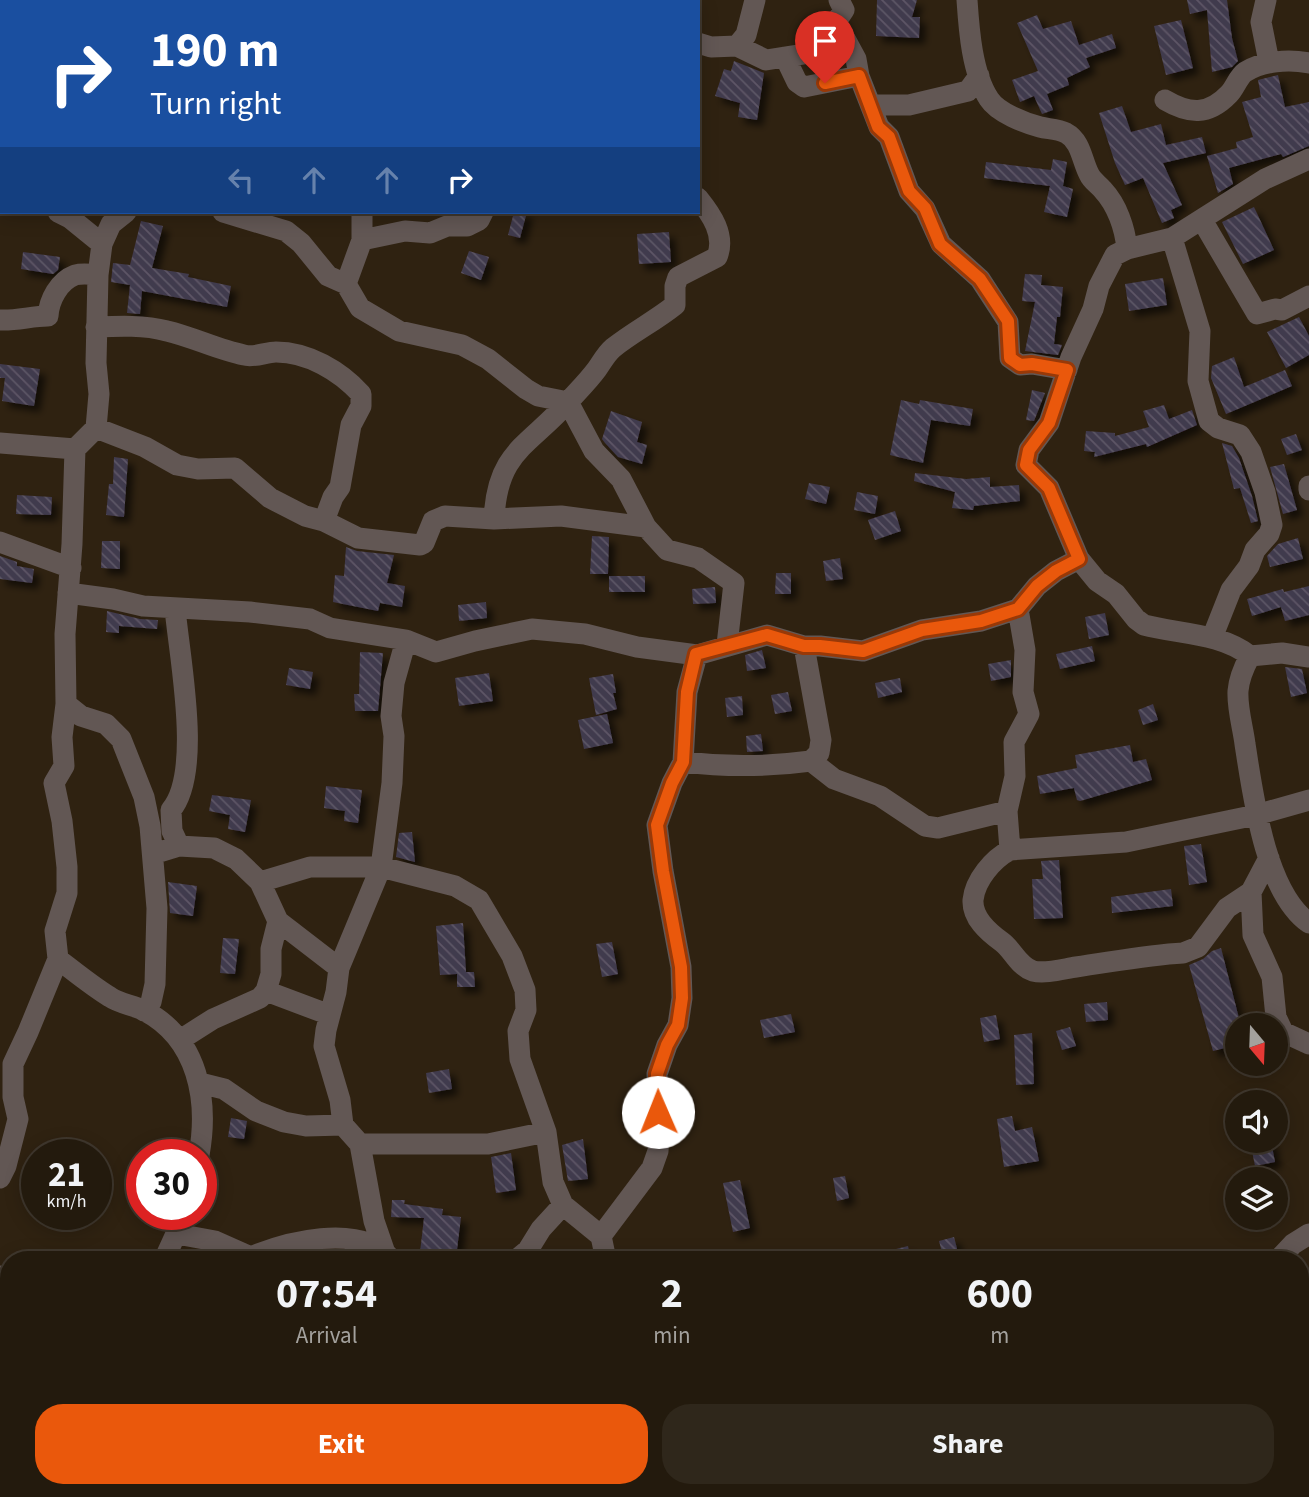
<!DOCTYPE html>
<html lang="en">
<head>
<meta charset="utf-8">
<style>
	:root { --surface:#231a0d; --page:#2f271b; --text:#f1f3f6; --muted:#a3a19d; --line:#40382e; --accent:#ea580c }
	body { margin:0; font-family:"Source Sans 3",sans-serif; background:var(--page); color:var(--text); height:100vh; display:flex; flex-direction:column; font-size:26px; white-space:nowrap }
	* { box-sizing:border-box; margin:0 }
	p { font-size:23px; color:var(--muted) }
	.icon { flex:none; width:38px; height:38px; fill:none; stroke:currentColor; stroke-width:2; stroke-linecap:round; stroke-linejoin:round }
	.map { position:relative; flex:1; overflow:hidden }
	.side { position:absolute; left:0px; top:1251px; width:1309px; height:247px; display:flex; flex-direction:column; background:var(--surface); border-radius:28px 28px 0 0; box-shadow:0 4px 18px #0003,0 0 0 2px var(--line) }
	.side>* { flex:none }
	.guide { position:absolute; left:0px; top:0px; width:700px; height:214px; box-shadow:0 4px 18px #0003,0 0 0 2px var(--line); background:#1a4fa0; color:#fff; overflow:hidden }
	.needle { width:46px; rotate:161deg }
	.controls { position:absolute; left:1225px; top:1013px; display:grid; gap:14px }
	.controls a { display:grid; place-items:center; width:63px; height:63px; border-radius:50%; background:var(--surface); box-shadow:0 4px 18px #0003,0 0 0 2px var(--line); font-size:35px }
	.speed { position:absolute; left:21px; top:1139px; display:flex; gap:14px; font-size:35px; font-weight:700; text-align:center }
	.speed>* { display:grid; place-content:center; width:91px; height:91px; border-radius:50%; background:var(--surface); box-shadow:0 4px 18px #0003,0 0 0 2px var(--line); line-height:1 }
	.speed small { font-size:18px; font-weight:400 }
	.speed .limit { border:10px solid #d22; background:#fff; color:#111 }
	.pin { position:absolute; display:grid; place-items:center; width:60px; height:60px; color:#fff; margin:-72px -30px; border-radius:50% 50% 50% 0; rotate:-45deg; box-shadow:0 0 7px #0007 }
	.pin .icon { rotate:45deg }
	.me { position:absolute; width:77px; margin:-38px; rotate:359deg; stroke-linejoin:round; filter:drop-shadow(0 0 5px #0008) }
	.turn { display:flex; align-items:center; gap:24px; height:147px; padding:0 35px; font-size:32px }
	.turn .icon { width:91px; height:91px; stroke-width:2.5 }
	.turn b { display:block; font-size:49px; line-height:60px }
	.lanes { display:flex; align-items:center; height:66px; padding:0 35px; background:#0003; justify-content:center; gap:35px; direction:ltr }
	.lanes .off { opacity:.35 }
	.eta { display:flex; justify-content:space-evenly; align-items:center; height:119px; text-align:center }
	.eta b { font-size:42px; font-weight:700; line-height:49px }
	.cta { display:flex; gap:14px; margin-top:auto; padding:14px 35px }
	.cta a { flex:1; height:80px; border-radius:28px; background:var(--accent); color:#fff; font-size:28px; font-weight:700; line-height:80px; text-align:center }
	.cta a+a { background:var(--page); color:var(--text) }
	.map>svg:first-child { display:block }
	.building { fill:url(#building-back-hatch); filter:url(#shadow) }
	.lines { fill:none; stroke-linecap:round; stroke-linejoin:round }
	.minor { stroke:#625754; stroke-width:21 }
	.route-casing { stroke:#983908; stroke-width:18 }
	.route { stroke:#ea580c; stroke-width:12 }
</style>
</head>
<body>
<div class="map">
<svg width="1309" height="1497" viewBox="0 0 1309 1497">
	<defs>
		<pattern id="building-back-hatch" width="6" height="6" patternUnits="userSpaceOnUse" patternTransform="scale(1.75)"><rect width="6" height="6" fill="#413a4d"/><path d="M-1 5l2 2M0 0l6 6M5-1l2 2" fill="none" stroke="#5d5666"/></pattern>
		<filter id="shadow"><feDropShadow dx="6" dy="6" stdDeviation="3.5" flood-color="#0009"/></filter>
	</defs>
	<rect width="100%" height="100%" fill="#2f2211"/>
	<path class="building" d="M877 0H917L912 17H920L919 38 876 36Z
		M1187 0H1227L1232 38 1238 61 1232 67 1212 72 1207 10 1190 14Z
		M1037 15 1043 29 1071 21 1079 45 1112 34 1116 48 1086 58 1090 67 1067 78 1069 85 1047 94 1053 110 1042 114 1034 96 1020 102 1012 80 1038 71 1017 23Z
		M1181 20 1193 68 1166 75 1154 26Z
		M734 61 764 73 757 120 738 117 740 103 715 96 724 69 731 71Z
		M1278 75 1285 107 1309 102V146L1283 157 1281 154 1229 168 1233 184 1218 193 1207 156 1237 148 1236 142 1253 137 1242 102 1261 97 1258 80Z
		M1122 106 1131 132 1161 124 1166 145 1202 137 1206 153 1163 163 1182 205 1171 210 1174 218 1162 223 1143 178 1125 185 1115 163 1099 113Z
		M1053 159 1067 162 1063 186 1073 189 1067 217 1044 212 1050 186 984 178 986 162 1051 170Z
		M1254 207 1274 250 1243 264 1222 222Z
		M514 212H527L520 238 508 235Z
		M141 221 163 226 152 268 189 274 188 277 231 286 227 307 142 291 140 314 127 313 130 285 111 282 113 263 130 265Z
		M669 232 671 262 639 264 637 234Z
		M469 251 489 257 481 280 461 273Z
		M23 252 60 257 58 270 53 274 21 269Z
		M1025 274 1042 275 1041 285 1063 287 1060 317H1057L1054 344 1062 345 1058 355 1025 351 1035 302 1022 301Z
		M1163 278 1167 305 1129 311 1125 284Z
		M1299 317 1309 336V355L1286 368 1267 332Z
		M1234 357 1244 387 1285 370 1292 386 1226 414 1211 378 1212 366Z
		M0 364 40 369 34 406 2 401 5 378H0Z
		M1032 390 1045 393 1034 421 1026 420Z
		M901 400 919 404 920 400 973 409 970 426 931 420 923 463 890 455Z
		M1164 405 1169 419 1192 410 1197 425 1147 447 1146 444 1094 457 1095 452 1084 451 1086 431 1115 433V436L1149 427 1143 411Z
		M611 411 642 422 637 442 647 445 642 464 618 457 605 443 602 439Z
		M1296 434 1302 450 1287 455 1281 439Z
		M1222 443 1232 446 1239 458 1252 496 1258 521 1251 523 1240 488 1234 489Z
		M114 457 128 459 124 517 106 515 109 484H113Z
		M1284 464 1297 510 1283 514 1270 467Z
		M915 473 966 479 990 477V487L1019 485 1020 501 974 506 973 510 952 508 955 492 914 481Z
		M809 483 830 487 826 504 805 499Z
		M857 492 878 496 875 514 854 510Z
		M17 495 52 497 51 515 16 514Z
		M895 511 901 531 875 540 868 520Z
		M592 536 609 537 608 574H590Z
		M1298 538 1303 559 1270 567 1267 556 1278 544Z
		M102 541H120V569L101 568Z
		M346 547 357 551 394 555 387 583 405 586 402 607 380 603 378 611 333 602 335 575 344 576Z
		M0 556 17 562V566L34 569 32 583 0 579Z
		M840 558 843 579 826 581 823 561Z
		M776 573H791V594H775Z
		M609 576H645V592H609Z
		M1309 586V615L1285 621 1281 607 1252 616 1247 599 1283 589 1284 592Z
		M715 587 716 603 693 604 692 589Z
		M486 602 487 618 459 621 458 605Z
		M107 611 140 619 158 620 157 629 119 626V633L106 632Z
		M1105 613 1109 635 1089 639 1085 617Z
		M1092 646 1095 661 1060 669 1056 654Z
		M762 650 766 668 747 671 745 655Z
		M360 652 383 653 378 711H355L354 694H359Z
		M1011 660V677L991 681 988 664Z
		M1285 667 1302 669 1307 693 1291 697Z
		M289 668 313 672 310 689 286 685Z
		M489 673 493 701 459 706 455 678Z
		M613 674 616 693H613L617 709 596 715 589 678Z
		M900 678 902 692 878 698 875 683Z
		M788 692 792 711 775 714 771 695Z
		M742 696 743 715 727 717 725 698Z
		M1153 704 1158 720 1143 725 1138 710Z
		M607 714 613 743 584 749 578 720Z
		M761 734 763 751 747 752 746 736Z
		M1130 745 1133 762 1146 759 1152 780 1080 801 1077 800 1074 788 1040 794 1037 776 1077 768 1075 755Z
		M326 786 362 790 358 823 344 821 345 811 324 808Z
		M212 795 251 800 245 832 228 829 230 815 209 811Z
		M412 832 415 862 396 857 399 833Z
		M1201 844 1207 882 1189 885 1184 846Z
		M1059 860 1063 918 1034 919 1032 879H1043L1041 861Z
		M168 882 197 886 193 916 170 913Z
		M1171 889 1173 906 1112 913 1111 897Z
		M463 923 466 972H474L475 987H457V974L440 975 436 926Z
		M223 938 239 939 235 974 220 973Z
		M612 942 618 974 602 977 596 944Z
		M1221 948 1241 1026H1237V1045L1213 1051 1189 965 1203 959 1212 951Z
		M1107 1002 1108 1020 1086 1022 1084 1004Z
		M791 1014 795 1032 764 1038 760 1020Z
		M996 1015 1000 1039 984 1042 980 1018Z
		M1070 1027 1076 1046 1062 1050 1056 1031Z
		M1032 1033 1034 1084 1016 1085 1014 1035Z
		M449 1069 452 1089 429 1093 426 1073Z
		M644 1093 645 1114 636 1117 630 1097Z
		M1012 1116 1015 1131 1032 1127 1039 1161 1004 1167 997 1119Z
		M231 1118 247 1121 244 1139 228 1137Z
		M583 1139 588 1179 568 1181 562 1145Z
		M1250 1141H1271L1275 1162 1255 1166Z
		M511 1153 516 1190 496 1193 491 1157Z
		M845 1176 849 1198 837 1201 833 1178Z
		M740 1180 750 1228 733 1232 723 1183Z
		M392 1200H405L404 1204 443 1209 442 1215 461 1217 456 1258 434 1255 435 1252H420L424 1218 391 1217Z
		M954 1237 960 1260H944L939 1241Z
		M908 1246 911 1260H872V1255Z"/>
	<g class="lines">
		<path class="minor" d="M357 0 360 2
			M839 0 844 10 836 22 856 59 859 76 879 127 889 137 909 191 925 209 941 244 980 279 1008 322 1010 358 1020 365 1032 364 1067 370
			M967 0C969 30 972 73 989 99 998 113 1025 123 1040 127 1048 129 1058 129 1066 133 1081 141 1082 161 1089 174 1092 181 1098 184 1103 190 1117 205 1125 228 1127 249
			M1266 0 1261 22 1269 62
			M140 2 141 0
			M292 2 293 0
			M488 2 490 0
			M0 32 2 33
			M698 43 711 47 737 46 766 60 823 51 832 36 839 31
			M737 46 746 35 755 0
			M785 57 797 82 804 87 859 76
			M1165 100C1189 114 1208 116 1229 94 1235 88 1238 77 1245 72 1263 61 1288 59 1309 63
			M872 105H909L968 91 979 76
			M0 188H2
			M58 212 70 218 102 244
			M223 212 286 231 301 243 328 276 346 284 360 308 399 331 462 345 488 359 526 389 538 396 568 402 594 451 621 479 646 527 667 550 698 558 734 583 727 645
			M1202 220 1257 314 1275 309 1282 310 1309 296
			M1172 238 1200 331 1198 381 1209 421 1218 428 1240 435 1251 452 1265 492 1272 525 1269 534 1255 550 1249 566 1231 590 1212 638
			M362 240 405 231 430 233 447 226H467L479 220 483 212
			M346 284 362 240V212
			M0 320C16 321 32 316 48 316 49 300 59 281 75 275 82 273 91 274 98 275
			M96 327C120 326 144 325 167 331 193 337 218 350 244 355 254 358 266 352 276 352 308 352 340 371 361 394V406L351 425 340 487 333 497 324 521
			M96 428 145 447 177 465 198 469 235 468 270 498 305 516 324 521 358 538 420 545 424 543 433 521 445 516 494 519 561 516 646 527
			M0 443 75 449 96 428 99 394 96 363 98 275 102 244 111 224 126 212
			M1309 486V490
			M494 519C497 451 529 446 568 402 578 391 589 380 597 369 602 362 606 354 613 348 633 332 655 321 675 305V286L678 277 717 257C726 235 711 214 698 198
			M0 542 71 568
			M68 593 113 599 143 606 250 612 310 619 330 628 406 640 436 652 475 641 532 629 585 634 637 647 697 655 767 635 804 646H820L863 651 922 630 981 621 1018 609 1037 586 1056 571 1079 559
			M175 608C179 656 203 772 171 810L172 831 179 846
			M406 640 394 683 391 716 394 736 392 783 381 867 339 968 336 992 326 1030 324 1046 340 1100 343 1125 360 1144H488L546 1132
			M804 646 821 740 819 753 811 761 834 779 880 796 925 826 938 828 1007 811
			M1250 656C1221 633 1179 634 1144 625L1136 619 1116 594 1097 581 1079 559 1049 488 1026 465 1029 450 1049 423 1071 357 1093 309 1099 286 1115 255 1127 249 1172 238 1265 179 1309 159
			M1309 657 1282 653 1250 656C1244 667 1239 678 1238 691 1237 708 1243 728 1245 744 1253 795 1265 892 1309 923
			M66 704 81 716 106 724 121 739 144 797 150 826 157 908 155 984 151 1002 144 1011
			M683 762C726 767 767 767 811 761
			M1010 850 1007 811 1015 776 1014 742 1029 714 1023 692 1025 650 1018 609
			M153 854 179 846 214 848 236 859 260 882 278 921 271 949V974L266 991 260 998 213 1019 180 1040
			M1269 858 1251 892 1253 935 1272 977 1276 1017 1283 1032 1309 1044
			M260 882 310 867H381L455 886 479 900 512 956 525 990 526 1010 518 1031 520 1059 546 1132 553 1182 563 1205 601 1236 606 1260
			M1251 892 1227 908 1198 947 1183 953C1147 955 1112 962 1076 967 1063 969 1045 974 1033 971 1018 966 1013 950 1002 942 988 932 972 918 973 900 975 880 993 859 1010 850L1126 842 1256 815 1309 800
			M278 921 339 968
			M58 959C75 972 92 986 110 997 120 1004 134 1005 145 1011 198 1039 209 1100 199 1155
			M266 991 330 1015
			M200 1083 224 1089 256 1111 284 1122 306 1126 343 1125
			M360 1144 374 1221 384 1250
			M0 1178 6 1166 18 1119 13 1097V1064L28 1032 58 959 55 931 67 893V867L62 821 54 783 64 766 62 737 66 704 65 634 72 544 75 449
			M177 1234 215 1241 251 1257
			M601 1236 652 1168 658 1151 659 1135 657 1074 667 1045 678 1025 682 998 681 967 663 871 657 825 672 783 683 762 687 692 697 655
			M164 1260 185 1214
			M244 1260C283 1242 361 1221 392 1260
			M516 1260 528 1250 541 1229 563 1205
			M1278 1260 1293 1244 1309 1234
			M0 1276 8 1321
			M290 1489 342 1497
			M82 1497 90 1489
			M633 1497V1489
			M1120 1497 1123 1489"/>
	</g>
	<g class="lines">
		<g class="route-casing">
			<path id="route" d="M658 1112 657 1074 667 1045 678 1025 682 998 681 967 663 871 657 825 672 783 683 762 687 692 696 654 767 635 804 646H820L863 651 922 630 981 621 1018 609 1037 586 1056 571 1079 559 1049 488 1026 465 1029 450 1049 423 1067 370 1032 364 1020 365 1010 358 1008 321 980 279 940 244 925 208 909 191 889 137 878 127 859 76 825 83"/>
		</g>
		<use href="#route" class="route"/>
	</g>
</svg>
<div class="controls">
<a><svg class="needle" viewBox="-14 -14 28 28"><path d="M0-13l5 13h-10z" fill="#e53935"/><path d="M0 13l5-13h-10z" fill="#a3a19d"/></svg></a>
<a><svg class="icon" aria-label="sound" viewBox="0 0 24 24"><path d="M4 9h4l5-4v14l-5-4H4zM17 9q2 3 0 6"/></svg></a>
<a><svg class="icon" aria-label="layers" viewBox="0 0 24 24"><path d="M12 4l9 5-9 5-9-5zM3 14l9 5 9-5"/></svg></a>
</div>
<div class="speed"><div>21<small>km/h</small></div><div class="limit">30</div></div>
<div class="pin" style="left:825px;top:83px;background:#d93025"><svg class="icon" aria-label="arrive" viewBox="0 0 24 24"><path d="M6 21V4h12l-3 4 3 4H6"/></svg></div>
<svg class="me" style="left:658px;top:1112px" viewBox="-20 -20 40 40"><circle r="19" fill="#fff"/><path d="M0-13L10 11 0 6-10 11z" fill="#ea580c"/></svg>
<div class="guide">
<div class="turn"><svg class="icon" aria-label="right" viewBox="0 0 24 24"><path d="M7 20v-9h11M14 6l5 5-5 5"/></svg><div><b>190 m</b>Turn right</div></div>
<div class="lanes"><svg class="icon off" aria-label="left" viewBox="0 0 24 24"><path d="M17 20v-9H6M10 6l-5 5 5 5"/></svg><svg class="icon off" aria-label="ahead" viewBox="0 0 24 24"><path d="M12 20V5M6 11l6-6 6 6"/></svg><svg class="icon off" aria-label="ahead" viewBox="0 0 24 24"><path d="M12 20V5M6 11l6-6 6 6"/></svg><svg class="icon" aria-label="right" viewBox="0 0 24 24"><path d="M7 20v-9h11M14 6l5 5-5 5"/></svg></div>
</div>
<section class="side">
<div class="eta">
<div><b>07:54</b><p>Arrival</p></div>
<div><b>2</b><p>min</p></div>
<div><b>600</b><p>m</p></div>
</div>
<div class="cta"><a>Exit</a><a>Share</a></div>
</section>
</div>
</body>
</html>
